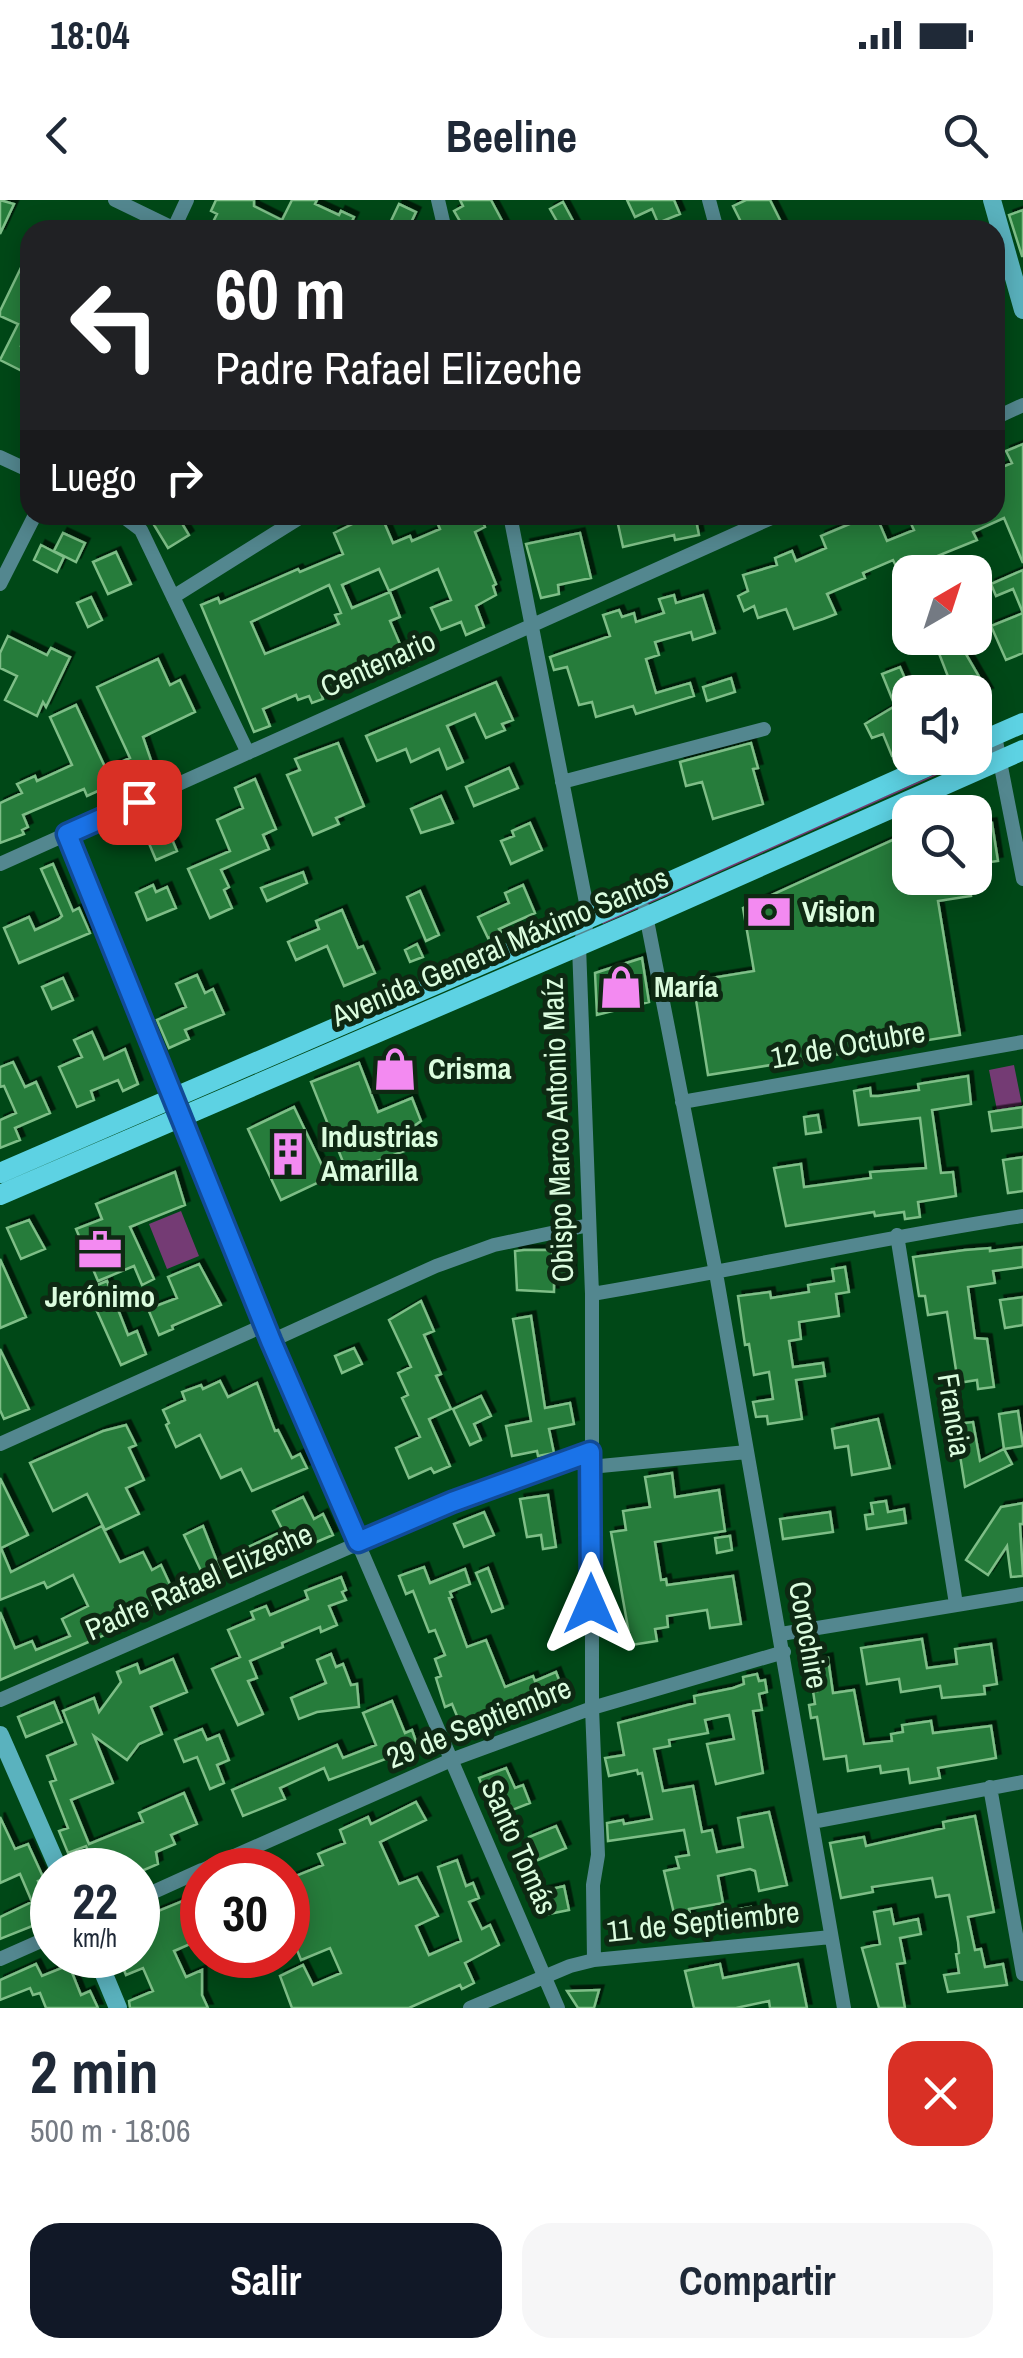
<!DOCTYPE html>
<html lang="es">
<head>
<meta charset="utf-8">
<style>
	:root { --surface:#fff; --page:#f6f6f7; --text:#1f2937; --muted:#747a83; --accent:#111827 }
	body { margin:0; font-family:"Archivo Narrow",sans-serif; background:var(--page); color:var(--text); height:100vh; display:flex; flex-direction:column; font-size:38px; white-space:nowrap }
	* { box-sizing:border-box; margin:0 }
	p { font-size:32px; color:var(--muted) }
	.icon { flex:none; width:55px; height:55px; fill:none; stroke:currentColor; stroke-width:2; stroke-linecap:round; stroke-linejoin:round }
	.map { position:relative; height:1808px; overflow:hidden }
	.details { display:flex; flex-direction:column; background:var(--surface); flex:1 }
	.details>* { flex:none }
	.banner { position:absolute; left:20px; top:20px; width:985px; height:305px; border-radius:30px; box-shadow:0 5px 25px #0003; background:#202124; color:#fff; overflow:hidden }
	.needle { width:65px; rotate:39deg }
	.controls { position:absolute; left:892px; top:355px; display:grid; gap:20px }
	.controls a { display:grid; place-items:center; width:100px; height:100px; border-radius:20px; background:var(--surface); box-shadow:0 5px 25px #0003; font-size:50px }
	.speed { position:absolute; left:30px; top:1648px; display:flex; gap:20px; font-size:50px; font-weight:700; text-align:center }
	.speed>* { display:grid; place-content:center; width:130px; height:130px; border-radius:50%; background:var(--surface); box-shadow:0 5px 25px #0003; line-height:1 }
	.speed small { font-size:25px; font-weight:400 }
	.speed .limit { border:15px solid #d22; background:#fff; color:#111 }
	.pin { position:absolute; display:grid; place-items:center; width:85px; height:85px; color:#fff; margin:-42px; border-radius:20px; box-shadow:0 5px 15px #0006 }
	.me { position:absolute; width:110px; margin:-55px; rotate:0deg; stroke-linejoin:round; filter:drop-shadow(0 0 8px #0008) }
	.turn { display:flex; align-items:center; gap:35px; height:210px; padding:0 30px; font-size:45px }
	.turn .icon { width:130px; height:130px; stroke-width:2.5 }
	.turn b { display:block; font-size:70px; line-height:85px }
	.then { display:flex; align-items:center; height:95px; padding:0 30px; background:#0003; gap:20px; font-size:38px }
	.round { display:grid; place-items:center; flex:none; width:105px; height:105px; border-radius:30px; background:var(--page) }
	.summary { display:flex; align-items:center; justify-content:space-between; height:170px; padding:0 30px }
	h1 { font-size:60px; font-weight:700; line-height:75px }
	.action { display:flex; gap:20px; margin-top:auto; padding:20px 30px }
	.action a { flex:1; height:115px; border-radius:30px; background:var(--accent); color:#fff; font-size:40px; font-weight:700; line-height:115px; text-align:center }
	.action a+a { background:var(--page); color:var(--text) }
	.status { display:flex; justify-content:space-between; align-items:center; height:70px; padding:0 50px; background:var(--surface); direction:ltr }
	.status svg { height:28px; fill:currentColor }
	header { display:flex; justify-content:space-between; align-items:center; height:130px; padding:0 30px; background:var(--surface); font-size:45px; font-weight:700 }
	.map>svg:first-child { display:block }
	.green { fill:#743b74 }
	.building { fill:#287b3b; stroke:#7ebe87; stroke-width:2.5; fill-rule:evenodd; filter:url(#shadow) }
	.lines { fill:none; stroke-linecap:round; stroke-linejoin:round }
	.street { stroke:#53878f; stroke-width:14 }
	.secondary { stroke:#5ab2be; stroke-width:18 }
	.primary { stroke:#5dd2e3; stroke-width:20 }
	.route-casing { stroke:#114b97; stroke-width:25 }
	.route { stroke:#1a73e8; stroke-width:18 }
	.labels { text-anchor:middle; stroke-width:10; stroke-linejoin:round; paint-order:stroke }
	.street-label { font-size:30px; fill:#dbfcde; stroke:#0e2913 }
	.poi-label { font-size:30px; font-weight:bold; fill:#dbfcde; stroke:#0e2913; text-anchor:start }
</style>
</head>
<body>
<div class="status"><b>18:04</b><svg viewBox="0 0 49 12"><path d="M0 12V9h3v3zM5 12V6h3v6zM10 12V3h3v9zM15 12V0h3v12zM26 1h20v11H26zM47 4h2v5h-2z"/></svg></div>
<header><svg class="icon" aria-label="back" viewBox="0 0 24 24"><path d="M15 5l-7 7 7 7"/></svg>Beeline<svg class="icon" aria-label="search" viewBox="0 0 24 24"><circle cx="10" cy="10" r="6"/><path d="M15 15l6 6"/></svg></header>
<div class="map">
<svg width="1023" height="1808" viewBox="0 0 1023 1808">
	<defs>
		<filter id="shadow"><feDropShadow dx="4.5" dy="-4.5" stdDeviation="0" flood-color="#0009"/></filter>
	</defs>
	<rect width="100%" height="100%" fill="#004817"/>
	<path class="green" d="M972 558H975L603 724 600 721Z
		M1014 865 1022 905 997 910 989 870Z
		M181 1011 199 1056 167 1069 149 1024Z"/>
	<path class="building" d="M0 0 14 4 0 34Z
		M216 0H254V6L282 20 292 0H317L315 4 339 15 341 11 354 17 348 30H209L217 14 211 11Z
		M460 0H491L507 30H465L454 11 463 6Z
		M627 0H674L680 14 658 23 652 9 635 17Z
		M746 0H770L785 30H745L733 6Z
		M563 2 578 30H562L550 9Z
		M399 4 416 12 408 29 391 21Z
		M1023 10V56H1022L1009 15Z
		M30 49V130L21 146 30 151V175L0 160 18 124 0 116V111Z
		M1023 244V363L1004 318 973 332 977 340 910 367V395L893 360 863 373 865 378 827 394 836 414 823 419 794 429 786 409 758 418 754 406 744 411 738 396 748 391 743 375 777 365 775 358 792 351 796 361 826 348 821 336 871 315H876L887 341 914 330 907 315H928L931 323 950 315H995V270L1012 263 1006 251Z
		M171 315H177L189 335 168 348 154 325Z
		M371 315H381L393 343 410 336 412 341 440 329 434 315H480L485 327 475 332 496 384 493 386 496 395 476 406 484 427 466 435 461 422 441 430 431 408 451 400 438 369 389 391 379 369 342 385 352 408 390 392 400 417 390 421 409 465 394 471 390 462 361 474 362 484 349 489 346 482 321 493 323 499 312 503 309 496 298 500 296 495 263 509 270 526 254 532 201 405 218 398 220 403 298 369 300 372 343 354 334 333ZM329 385 341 413 335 415 339 424 265 454 251 422Z
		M616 315H695L699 335 675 340 674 335 623 347Z
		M63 333 85 343 76 362 54 351Z
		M580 333 591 378 558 385 559 394 541 398 526 344Z
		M41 345 64 357 57 372 34 360Z
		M116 352 131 384 108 394 93 362Z
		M1023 370V413L1013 389 996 396 991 384Z
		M674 395 676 403 703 395 715 433 693 440 691 432 655 442 659 455 646 459 656 493 690 483 694 496 636 514 633 506 596 517 592 502 579 505 567 467 554 470 550 457 610 436 603 415 619 410 622 417 634 413 636 422 664 413 659 399Z
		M91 397 102 420 88 427 77 403Z
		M1023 413V453L1006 460 991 426Z
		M8 436 47 455 51 448 70 457 46 507 43 502 37 516 5 500 17 476 0 468V453Z
		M933 438H954L956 443 959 442 988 492H954Z
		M158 459 170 485 180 480 195 512 143 537 153 566 87 596 84 589 23 615 28 627 22 630 24 634 0 643V603L22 593 17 584 35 576 37 581 72 565 50 517 76 505 106 569 130 558 97 487Z
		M900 467 910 490V529L905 532 910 549 892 556 883 534 872 538 865 524 895 506 882 474Z
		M731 478 735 492 707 501 703 487Z
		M496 482 513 520 502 524 505 530 486 538 475 514 447 526 463 562 447 569 439 549 411 562 406 549 377 561 366 536Z
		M338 543 364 606 336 618 339 624 313 635 287 575 300 570 295 559Z
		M751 543 758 568 753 569 763 604 713 619 702 582 686 586 680 562Z
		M509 568 518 588 474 606 466 587Z
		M255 579 276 629 263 635 269 649 221 670 229 687 224 690 232 708 210 718 188 669 230 651 217 620 243 608 235 588Z
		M441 596 453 623 421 633 411 609Z
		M530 623 542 650 511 664 501 641 514 636 512 631Z
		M992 623 998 661 975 664V625Z
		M166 625 177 651 156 660 145 634Z
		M910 632V678H968L971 696 938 701 960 835 708 875 693 781 754 771 743 708Z
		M53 664 73 711 79 708 90 733 19 763 4 728 29 717 35 730 59 719 62 716 41 669Z
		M303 672 307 683 267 701 261 688Z
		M153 685 156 692 167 687 176 708 147 720 136 693Z
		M523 685 535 713 499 729 501 732 488 738 478 717 509 703 505 693Z
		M420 691 439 735 426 741 407 697Z
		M342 710 358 748 363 746 375 773 344 786 327 746 296 760 288 742 319 729 316 721Z
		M417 744 423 757 410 762 405 750Z
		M642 758 649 802 597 815 595 773Z
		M197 775 205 793 213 789 224 814 185 830 189 839 169 848 157 820 186 807 176 784Z
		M63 778 73 800 52 809 42 787Z
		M92 832 104 859 125 849 138 884 123 891 118 880 91 891 94 900 77 907 59 867 82 857 74 840Z
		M13 862 25 887 36 882 50 913 15 928 20 940 0 948V920L16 913 4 886 0 887V867Z
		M359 863 378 912 412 898 421 921 414 926 421 945 347 972 311 882Z
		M968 876 971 904 932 910 941 973 953 972 956 996 918 1002 920 1017 905 1019 904 1012 875 1016 874 1012 786 1026 774 968 801 964 804 987 871 978 870 972 926 968 920 918 859 925 854 891 870 888 871 896H878L919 890 918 884Z
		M294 907 328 978 281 1000 248 929Z
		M1023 907V927L992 931 989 912Z
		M818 915 821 932 806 934 804 917Z
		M1023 957V991L1008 993 1003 960Z
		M175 972 185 1005 130 1027 154 1079 142 1085 134 1066 98 1081 76 1029 102 1019 96 1004Z
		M29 1020 45 1049 21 1059 7 1028Z
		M1023 1047V1067L993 1071 995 1083 968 1087 975 1138 987 1139 994 1187 978 1189 977 1180 958 1183 947 1112 928 1115 925 1096H919L913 1057 965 1050 990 1048V1051Z
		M524 1050H552L553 1058H571L572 1080 554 1081V1092L517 1090 515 1051Z
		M0 1059 26 1117 0 1128Z
		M199 1064 221 1105 172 1126 173 1129 159 1135 148 1109 177 1098 168 1077Z
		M845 1067 849 1092 836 1094 839 1116 799 1122 801 1139 789 1141 793 1167 823 1163 825 1176 796 1180 802 1219 768 1224 767 1216 756 1217 753 1202 773 1199 769 1172 754 1175 749 1144 745 1145 738 1096 770 1092 771 1098 809 1092 808 1085 834 1081 832 1069Z
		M107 1081 128 1135 137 1131 146 1154 121 1165 87 1089Z
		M1023 1097V1125L1005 1128 1000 1100Z
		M421 1101 434 1131 424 1135 441 1174 436 1176 451 1209 429 1219 450 1266 434 1273 431 1268 409 1278 396 1248 420 1237 402 1198 408 1195 398 1173 411 1167 389 1120Z
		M531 1116 545 1208 570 1203 574 1224 549 1229 554 1253 538 1256 537 1251 512 1256 506 1226 531 1221 513 1119Z
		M354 1148 362 1164 342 1173 335 1156Z
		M0 1149 29 1209 4 1219 0 1210Z
		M220 1181 228 1197 257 1183 275 1231 278 1230 292 1258 300 1254 307 1268 252 1291 241 1269 221 1278 200 1235 176 1247 166 1225 169 1223 163 1210 185 1200 182 1192 201 1185 203 1189Z
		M481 1196 491 1216 474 1224 481 1240 470 1245 453 1209Z
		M1018 1211 1023 1246 1004 1249 999 1214Z
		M878 1219 890 1268 852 1275 848 1246 835 1248 832 1229Z
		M973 1222 980 1261 1004 1249 1012 1264 965 1287 955 1224Z
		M126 1225 136 1245 129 1248 144 1280 126 1288 139 1314 105 1330 87 1294 53 1311 30 1263 103 1231Z
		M672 1273 675 1297 719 1290 725 1331 655 1342 661 1380 666 1379 667 1385 733 1376 741 1424 710 1428 707 1410 667 1416 668 1427 655 1429 657 1441 631 1445 611 1332 626 1330 623 1311 650 1307 645 1277Z
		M0 1278 28 1335 1 1348 11 1372 102 1326 120 1362 143 1352 152 1370 161 1365 174 1393 120 1421 122 1426 100 1437 0 1480V1412L15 1448 32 1441 36 1450 70 1436 62 1419 88 1406 73 1375 47 1388 44 1382 0 1400Z
		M548 1295 556 1347 543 1349 541 1335 527 1337 520 1299Z
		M303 1297 314 1319 323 1314 333 1335 260 1366 250 1346 283 1331 273 1311Z
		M886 1301 888 1312 904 1309 906 1323 867 1329 865 1315 873 1314 871 1303Z
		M1023 1303V1324H1020L1023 1376 1011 1377 1007 1346 988 1375 966 1360 1001 1307Z
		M484 1312 494 1335 464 1347 454 1324Z
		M830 1312 833 1332 783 1339 780 1319Z
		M203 1326 220 1369 204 1377 184 1335Z
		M730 1336 732 1350 717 1353 715 1338Z
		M424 1367 430 1383 465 1369 470 1384 450 1392 452 1397 449 1398 467 1447 486 1440 505 1487 533 1476 535 1481 556 1472 561 1485 556 1487 561 1499 499 1520 501 1525 471 1537 464 1519 459 1521 452 1504 445 1507 436 1478 441 1476 435 1459 445 1455 435 1430 429 1432 413 1391 406 1394 399 1376Z
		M488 1368 503 1408 492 1412 476 1373Z
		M341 1377 346 1390 342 1392 346 1400 329 1406 337 1425 321 1432 320 1427 282 1443 283 1447 250 1461 257 1478 248 1481 263 1514 238 1525 212 1469 240 1457 228 1430 254 1419 251 1412 266 1406 270 1415 308 1399 305 1391Z
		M922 1439 927 1468 957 1464 955 1449 991 1444 997 1484 984 1486 985 1494 942 1498 940 1486 901 1492 899 1479 867 1484 861 1448Z
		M331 1454 336 1467 343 1464 351 1485 357 1484 359 1507 317 1512 299 1519 291 1498 326 1483 317 1460Z
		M828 1458 833 1493 854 1490 864 1544 892 1541 891 1534 903 1532 902 1525 931 1521 933 1533 991 1526 996 1558 938 1568 940 1578 910 1583 908 1569 881 1573 880 1566 848 1571 846 1556 824 1559 817 1517 811 1518 809 1505 815 1504 813 1491H817L812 1461Z
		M173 1459 187 1492 151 1507 162 1534 139 1544 127 1560 94 1536 113 1583 71 1600 89 1644 143 1622 139 1613 184 1593 197 1624 171 1635 175 1644 156 1652 158 1664 144 1670H96L86 1646 68 1653 59 1631 68 1628 50 1582 56 1580 47 1556 76 1544 63 1511 94 1498 99 1512 121 1482 117 1472 137 1464 140 1473Z
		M757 1474 759 1481 765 1480 767 1492 759 1494 762 1510 753 1511 763 1573 716 1584 707 1544 734 1539 729 1515 705 1520 708 1533 669 1540 670 1546 654 1549 663 1591 693 1586 702 1632 712 1630 717 1652 743 1647 738 1618 769 1612 787 1685 759 1691 755 1671 750 1669 718 1676 723 1703 689 1709 691 1719 676 1722 664 1671 679 1668 676 1657 689 1655 684 1630 608 1641 607 1623 623 1620 624 1624 652 1619 642 1573 638 1574 637 1570 609 1576 605 1558 624 1555 618 1523 695 1503 694 1496 733 1488 744 1484 743 1477Z
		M392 1501 405 1533 412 1530 418 1547 329 1580 324 1568 280 1588 285 1599 243 1616 232 1590 337 1545 343 1558 376 1545 363 1513Z
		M54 1502 62 1522 26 1537 18 1517Z
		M202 1529 207 1540 219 1535 229 1560 217 1565 224 1583 210 1589 197 1557 184 1562 175 1540Z
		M506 1568 515 1588 523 1585 530 1603 502 1614 492 1591 485 1593 479 1578Z
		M416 1602 426 1620 380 1642 399 1684 417 1677 438 1716 416 1726 429 1755 461 1741 438 1667 457 1660 466 1686 473 1683 479 1698 469 1702 482 1729 490 1725 499 1745 465 1763 474 1783 462 1789 460 1785 409 1808H292L280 1776 303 1765 313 1785 341 1773 330 1748 301 1760 288 1728V1679L323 1665 318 1654 345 1643 340 1630 368 1617 371 1624Z
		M975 1616 994 1712 968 1717 975 1750 981 1749 985 1767 1003 1764 1007 1785 948 1792 944 1775 959 1773 956 1754 959 1753 958 1742 949 1695 936 1697 932 1678 872 1687 873 1692 841 1698 830 1643 864 1637 866 1646 944 1628 943 1622Z
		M0 1617 15 1649 28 1644 44 1679 38 1681 50 1709 37 1715 40 1723 0 1739V1717L32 1702 20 1674 0 1683Z
		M556 1626 566 1648 538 1660 529 1637Z
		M564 1686 569 1710 544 1715 539 1692Z
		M202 1693V1739L174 1751 186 1777 202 1770V1795L208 1808H130L129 1801 153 1791 143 1768 126 1775 118 1755H138V1723L141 1718Z
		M751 1707 754 1720 736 1723 734 1710Z
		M891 1709 894 1724 918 1719 921 1734 900 1738 905 1763 897 1764 905 1808H879L862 1748 880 1744 874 1712Z
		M36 1764 42 1776 69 1765 81 1795 90 1791 98 1808H46L40 1793 33 1795 30 1788 0 1800V1780Z
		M720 1764 723 1778 798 1764 807 1808H770L769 1801 736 1808H694L685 1771Z
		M599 1790 594 1808H578L567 1791Z"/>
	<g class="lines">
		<path class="street" d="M115 0 177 30
			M438 0 445 30
			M709 0 717 30
			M173 30 187 0
			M995 218 1023 205
			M0 257 30 271
			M121 315 141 330 248 553
			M510 315 589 718 579 746 592 1094V1508L598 1655 593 1685 594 1760
			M0 384 35 315
			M173 397 304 315
			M995 536 1023 679
			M562 582 764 529
			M67 634 271 1141 558 1808
			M0 664 778 315
			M645 710 716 1073 844 1808
			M682 902 1023 842
			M897 1035 956 1404
			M592 1094C736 1070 878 1038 1023 1016
			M271 1141 436 1066 494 1045 589 1025
			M0 1244 265 1125
			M590 1267 747 1252
			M781 1434 1023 1394
			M0 1500 453 1302 590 1252
			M990 1587 1023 1774
			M812 1622 1023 1582
			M203 1670 451 1560 592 1508 784 1452
			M138 1699 202 1670
			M0 1759 52 1736
			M470 1808 570 1766 594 1760 831 1737"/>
		<path class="secondary" d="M992 0 1023 110
			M0 1535 59 1670
			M96 1755 118 1808"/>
		<path class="primary" d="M975 544 1023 523
			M0 973 589 718 946 558
			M0 995 646 717 1023 550"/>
	</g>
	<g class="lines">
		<g class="route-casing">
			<path id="route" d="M139 602 67 634 271 1141 358 1342 452 1302 590 1252 591 1404"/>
		</g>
		<use href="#route" class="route"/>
	</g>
	<defs>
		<g id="bank-bare" transform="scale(3.45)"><path d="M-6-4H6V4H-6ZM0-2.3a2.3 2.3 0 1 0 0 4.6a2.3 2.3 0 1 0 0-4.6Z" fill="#f38af1" stroke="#0e2913" stroke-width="2.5" paint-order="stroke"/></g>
		<g id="shop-bare" transform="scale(3.45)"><path d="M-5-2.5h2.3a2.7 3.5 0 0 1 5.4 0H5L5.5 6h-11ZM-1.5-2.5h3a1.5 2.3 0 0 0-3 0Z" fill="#f38af1" stroke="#0e2913" stroke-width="2.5" paint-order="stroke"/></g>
		<g id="building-bare" transform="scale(3.45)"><path d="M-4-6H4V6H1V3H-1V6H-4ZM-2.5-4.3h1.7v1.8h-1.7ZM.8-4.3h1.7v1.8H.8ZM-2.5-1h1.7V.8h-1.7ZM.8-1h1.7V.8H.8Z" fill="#f38af1" stroke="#0e2913" stroke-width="2.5" paint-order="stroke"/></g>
		<g id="office-bare" transform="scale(3.45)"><path d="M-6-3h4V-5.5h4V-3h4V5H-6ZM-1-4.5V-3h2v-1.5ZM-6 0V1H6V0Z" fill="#f38af1" stroke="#0e2913" stroke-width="2.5" paint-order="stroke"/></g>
	</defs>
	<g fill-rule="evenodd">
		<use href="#bank-bare" x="769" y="712"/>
		<use href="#shop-bare" x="621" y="787"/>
		<use href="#shop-bare" x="395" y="869"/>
		<use href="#building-bare" x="288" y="954"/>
		<use href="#office-bare" x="100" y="1050"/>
	</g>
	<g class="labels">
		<g class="street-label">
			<text transform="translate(378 464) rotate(-24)" y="10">Centenario</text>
			<text transform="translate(500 747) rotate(-23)" y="10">Avenida General Máximo Santos</text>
			<text transform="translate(848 845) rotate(-10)" y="10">12 de Octubre</text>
			<text transform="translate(558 930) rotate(-92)" y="10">Obispo Marco Antonio Maíz</text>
			<text transform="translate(954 1215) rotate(81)" y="10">Francia</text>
			<text transform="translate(199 1382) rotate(-24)" y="10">Padre Rafael Elizeche</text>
			<text transform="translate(808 1435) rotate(80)" y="10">Corochire</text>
			<text transform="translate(479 1523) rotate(-22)" y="10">29 de Septiembre</text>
			<text transform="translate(519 1647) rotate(66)" y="10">Santo Tomás</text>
			<text transform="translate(703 1722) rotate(-6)" y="10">11 de Septiembre</text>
		</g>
		<g class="poi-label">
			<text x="802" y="722">Vision</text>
			<text x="654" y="797">María</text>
			<text x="428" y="879">Crisma</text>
			<text x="321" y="947">Industrias<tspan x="321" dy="34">Amarilla</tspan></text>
			<text x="100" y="1107" text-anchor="middle">Jerónimo</text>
		</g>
	</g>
</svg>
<div class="controls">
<a><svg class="needle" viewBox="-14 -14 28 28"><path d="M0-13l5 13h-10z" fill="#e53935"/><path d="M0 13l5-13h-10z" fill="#747a83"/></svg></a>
<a><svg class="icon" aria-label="sound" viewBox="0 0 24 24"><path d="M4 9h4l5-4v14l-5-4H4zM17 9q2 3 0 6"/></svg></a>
<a><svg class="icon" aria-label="search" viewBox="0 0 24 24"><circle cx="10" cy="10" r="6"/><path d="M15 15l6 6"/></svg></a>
</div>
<div class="speed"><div>22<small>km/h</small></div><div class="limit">30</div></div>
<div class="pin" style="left:139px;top:602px;background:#d93025"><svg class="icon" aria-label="arrive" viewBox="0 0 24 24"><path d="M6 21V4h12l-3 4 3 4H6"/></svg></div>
<svg class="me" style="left:591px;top:1404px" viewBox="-20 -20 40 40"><path d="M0-17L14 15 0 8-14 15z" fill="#1a73e8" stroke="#fff" stroke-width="4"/></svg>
<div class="banner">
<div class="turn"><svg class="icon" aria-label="left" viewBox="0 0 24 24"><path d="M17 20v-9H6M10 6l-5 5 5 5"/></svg><div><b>60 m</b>Padre Rafael Elizeche</div></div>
<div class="then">Luego<svg class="icon" aria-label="right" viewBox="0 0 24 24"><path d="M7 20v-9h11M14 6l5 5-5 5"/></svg></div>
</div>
</div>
<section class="details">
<div class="summary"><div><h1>2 min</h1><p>500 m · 18:06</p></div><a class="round" style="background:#d93025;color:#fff"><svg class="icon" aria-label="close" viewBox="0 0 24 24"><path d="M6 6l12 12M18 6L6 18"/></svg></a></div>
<div class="action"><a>Salir</a><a>Compartir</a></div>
</section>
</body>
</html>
